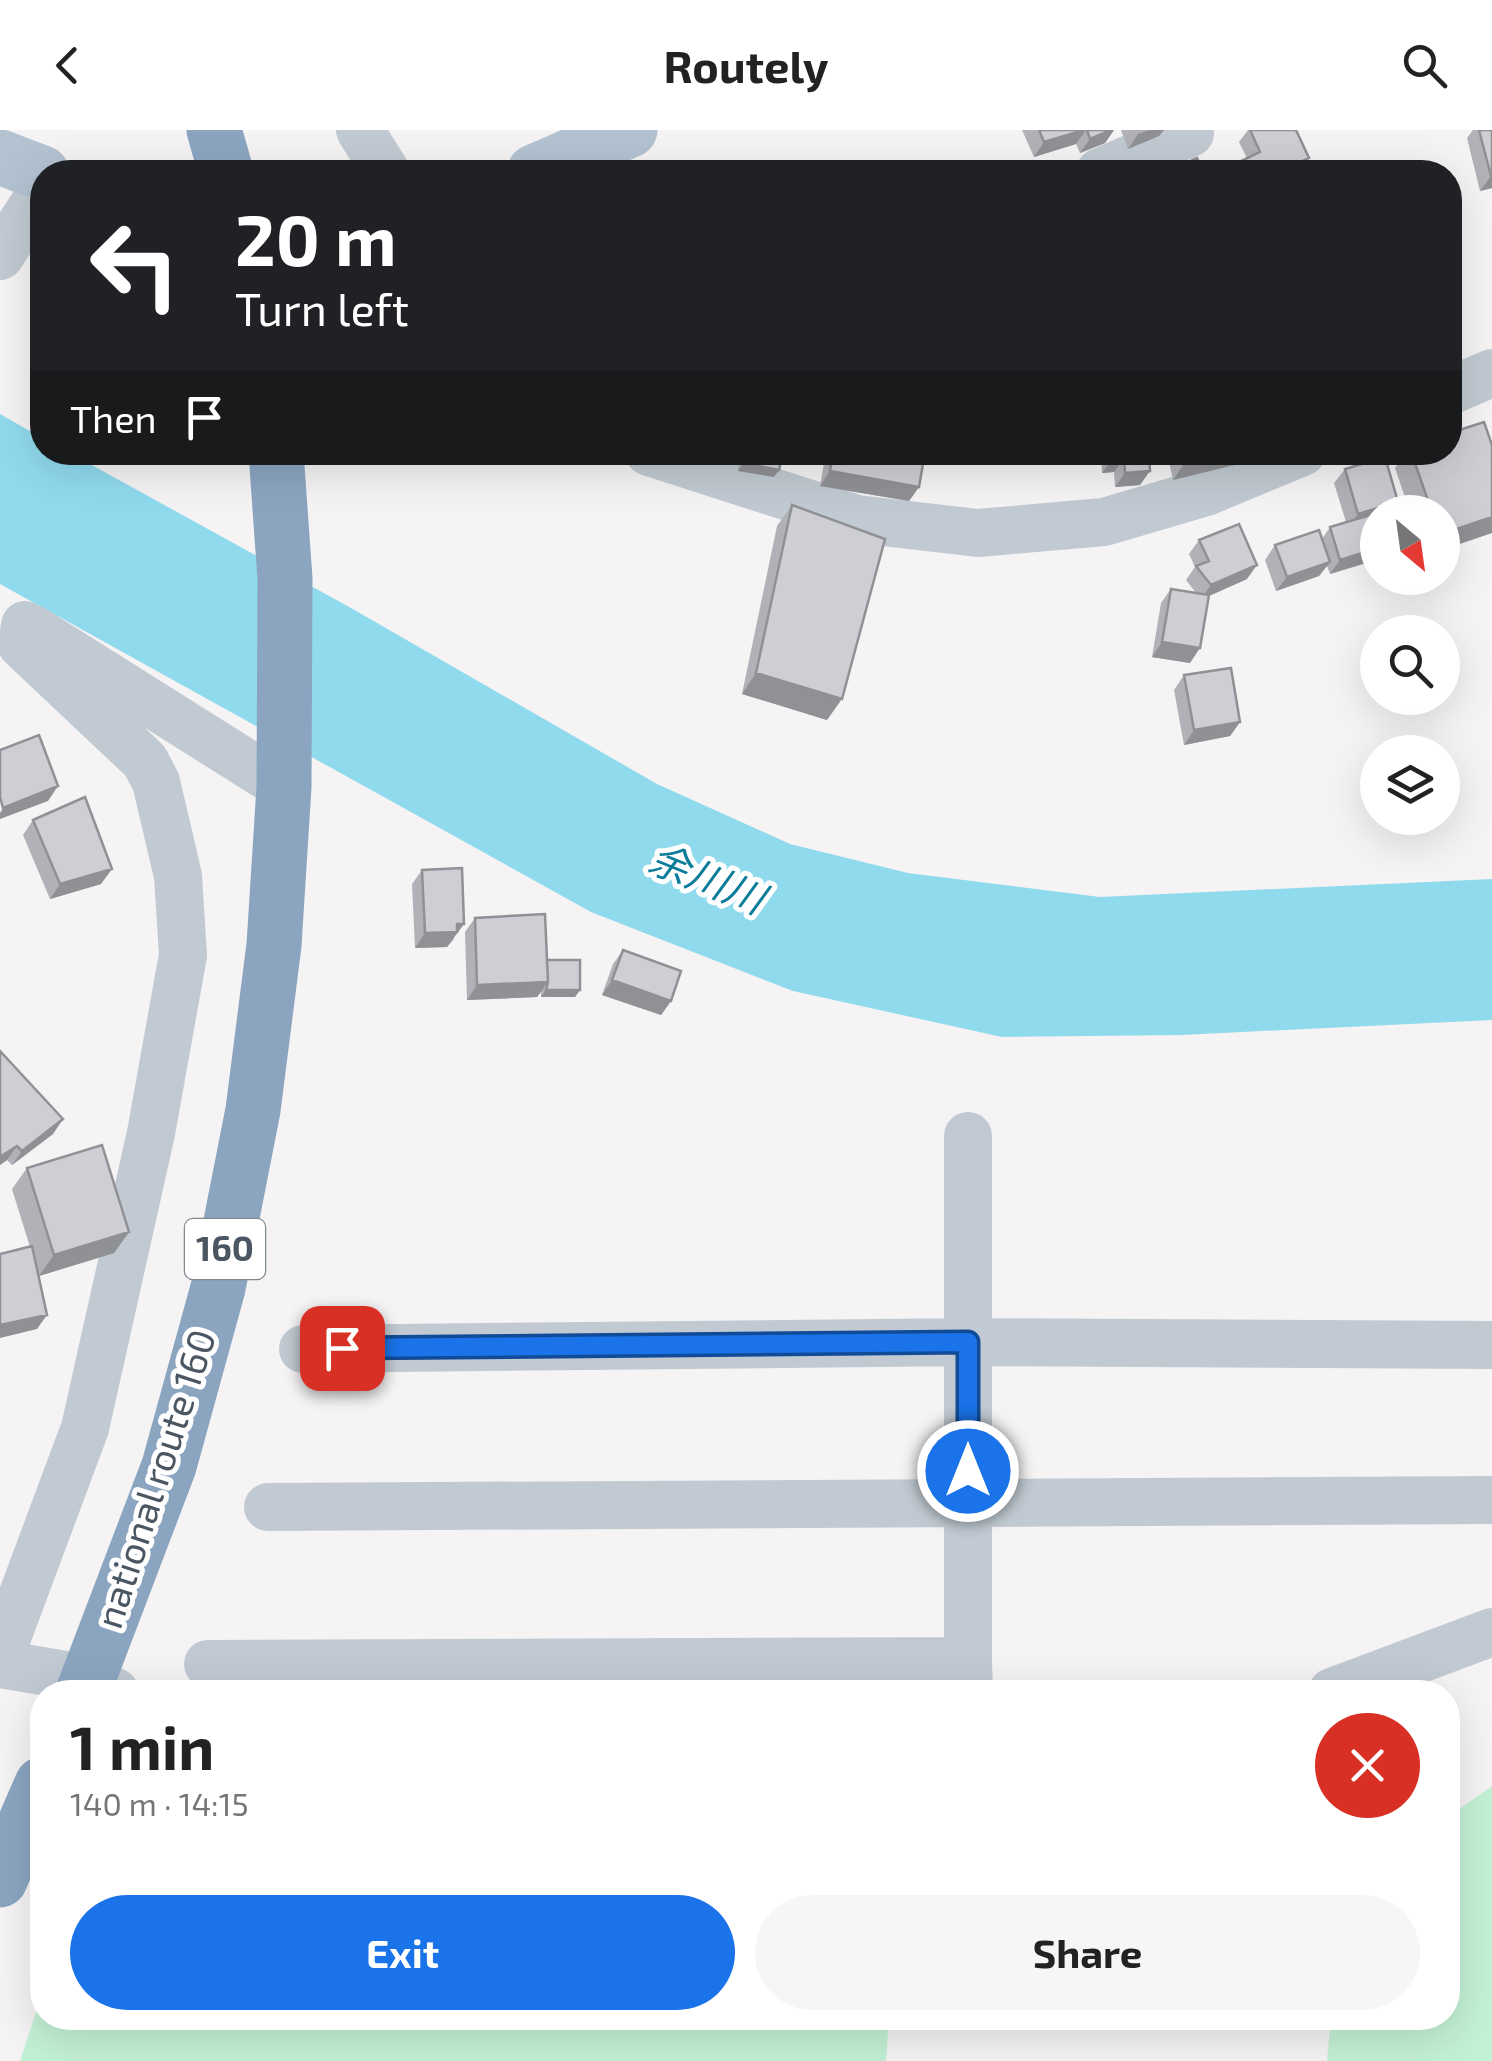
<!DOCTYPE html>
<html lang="en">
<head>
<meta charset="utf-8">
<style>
	:root { --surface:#fff; --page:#f6f6f6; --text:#222; --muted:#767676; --accent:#1a73e8 }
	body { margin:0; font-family:"Exo 2","Noto Sans JP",sans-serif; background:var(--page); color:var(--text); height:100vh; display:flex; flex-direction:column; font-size:38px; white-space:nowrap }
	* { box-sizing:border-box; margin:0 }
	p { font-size:32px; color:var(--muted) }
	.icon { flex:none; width:55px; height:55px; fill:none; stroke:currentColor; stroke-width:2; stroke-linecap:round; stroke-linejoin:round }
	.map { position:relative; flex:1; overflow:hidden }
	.panel { position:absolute; left:30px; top:1550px; width:1430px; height:350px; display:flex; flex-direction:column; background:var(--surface); border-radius:40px; box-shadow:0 10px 40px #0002 }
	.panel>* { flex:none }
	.top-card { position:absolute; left:30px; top:30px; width:1432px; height:305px; border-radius:40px; box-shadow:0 10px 40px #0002; background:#202124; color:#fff; overflow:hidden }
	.needle { width:65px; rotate:151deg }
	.controls { position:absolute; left:1360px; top:365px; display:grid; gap:20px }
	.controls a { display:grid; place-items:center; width:100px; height:100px; border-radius:50%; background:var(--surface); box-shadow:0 10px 40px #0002; font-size:50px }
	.pin { position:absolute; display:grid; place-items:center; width:85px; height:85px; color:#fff; margin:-42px; border-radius:20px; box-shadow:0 5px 15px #0006 }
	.me { position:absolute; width:110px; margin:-55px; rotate:0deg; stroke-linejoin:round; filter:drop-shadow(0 0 8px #0008) }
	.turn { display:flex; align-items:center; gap:35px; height:210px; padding:0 40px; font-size:45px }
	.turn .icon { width:130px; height:130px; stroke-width:2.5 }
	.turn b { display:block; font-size:70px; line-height:85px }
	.then { display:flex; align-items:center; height:95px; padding:0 40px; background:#0003; gap:20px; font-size:38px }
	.round { display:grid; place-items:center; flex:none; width:105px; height:105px; border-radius:52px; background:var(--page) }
	.head { display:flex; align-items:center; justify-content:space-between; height:170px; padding:0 40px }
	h1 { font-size:60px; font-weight:700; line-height:75px }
	.button { display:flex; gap:20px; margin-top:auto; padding:20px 40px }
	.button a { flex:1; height:115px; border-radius:60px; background:var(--accent); color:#fff; font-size:40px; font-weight:700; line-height:115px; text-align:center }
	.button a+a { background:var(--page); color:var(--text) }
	header { display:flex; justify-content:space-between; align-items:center; height:130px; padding:0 40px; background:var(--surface); font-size:45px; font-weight:700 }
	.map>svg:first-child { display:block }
	.green { fill:#c3f1d5 }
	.water { fill:#90daee }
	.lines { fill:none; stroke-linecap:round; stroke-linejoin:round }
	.minor { stroke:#c1cad2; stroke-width:48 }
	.major { stroke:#b3c2d1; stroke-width:55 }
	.highway { stroke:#8ba5c1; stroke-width:55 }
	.wall { fill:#b0b2b7 }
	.shaded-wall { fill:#909195 }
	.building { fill:#cdcfd5; stroke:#909195; stroke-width:2.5 }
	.route-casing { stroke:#114b97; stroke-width:25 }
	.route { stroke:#1a73e8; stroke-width:18 }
	.labels { text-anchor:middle; stroke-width:10; stroke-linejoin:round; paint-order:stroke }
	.shield { fill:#fff; stroke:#808990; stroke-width:2.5 }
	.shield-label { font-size:35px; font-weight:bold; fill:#4a5661 }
	.street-label { font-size:38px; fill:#4a5661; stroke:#fff }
	.water-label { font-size:40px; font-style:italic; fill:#0c7c9b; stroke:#fff }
</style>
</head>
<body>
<header><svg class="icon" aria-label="back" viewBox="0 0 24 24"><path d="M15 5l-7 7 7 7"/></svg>Routely<svg class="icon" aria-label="search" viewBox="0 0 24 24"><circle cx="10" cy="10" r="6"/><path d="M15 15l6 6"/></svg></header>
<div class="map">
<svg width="1492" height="1931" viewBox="0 0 1492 1931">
	<rect width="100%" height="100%" fill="#f5f3f3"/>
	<path class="green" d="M1492 1656V1931H1327L1331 1888H1448V1687Z
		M42 1864V1888H889L886 1931H20Z"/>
	<path class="water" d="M0 284 42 308V322L70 323 351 478 657 654 790 714 908 743 1100 767 1492 749V890L1181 905 1002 907 793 861 591 782 0 454Z"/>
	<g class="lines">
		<path class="minor" d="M360 0 386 42
			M1100 42 1190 3
			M0 126 42 62
			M1450 261 1492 243
			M649 322 857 389 978 403 1104 392 1206 362 1302 322
			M33 499 284 657
			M303 1219 968 1212 1492 1215
			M268 1377 1492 1370
			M0 1526 85 1298 151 1003 183 825 178 746 156 652 145 631 22 515 25 495
			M968 1531V1006
			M0 1534 89 1549 115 1562
			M208 1534 968 1531 969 1562
			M1332 1562 1492 1502"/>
		<path class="major" d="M0 27 42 43
			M534 42 630 0"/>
		<path class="highway" d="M214 0 226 42
			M83 1562 169 1336 218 1158 253 980 274 815 284 657 285 449 276 322
			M0 1750 42 1654"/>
	</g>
	<path class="wall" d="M1022 0H1114L1105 13 1080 23 1076 14 1034 27Z
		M1121 0H1164L1159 6 1128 19Z
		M1248 0H1296L1309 28 1299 42H1229L1235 34 1247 28 1239 12Z
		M1473 0H1492V58L1480 61 1467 8Z
		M741 322H783L779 340 774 347 738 341Z
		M826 322H925L919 357 909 371 820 356Z
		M1101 322H1159L1150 335 1140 355 1115 357 1114 342 1102 343Z
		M1167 322H1267L1263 328 1173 350Z
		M1406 322H1450L1442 382H1410L1395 338Z
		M1345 339 1378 382 1377 430 1330 444 1327 436 1319 446 1276 461 1265 430 1275 415 1322 409 1330 397 1346 392 1334 353Z
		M792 375 827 590 742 564 777 396Z
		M1199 410 1247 449 1209 466 1190 533 1152 527 1161 473 1171 459 1196 463 1186 450 1195 437 1189 424Z
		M1184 545 1240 592 1230 606 1184 615 1174 560Z
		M33 690 101 754 50 769 23 705Z
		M422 740 454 809 447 817 415 818 412 754Z
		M475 788 547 829 580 860 575 867H541V862L537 867 467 870 465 802Z
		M623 820 671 871 661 885 602 865 613 834Z
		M0 921 53 1004 12 1035 7 1030 0 1035Z
		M27 1038 129 1102 114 1123 39 1146 37 1199 30 1117 12 1059Z"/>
	<path class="shaded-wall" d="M1086 0 1076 14 1034 27 1044 12Z
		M1111 0H1114L1105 13 1080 23 1090 9Z
		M1149 0H1164L1159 6 1128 19 1138 4Z
		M1309 28 1299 42H1284L1286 39Z
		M1491 46H1492V58L1480 61Z
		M1148 322H1159L1150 335Z
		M1213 322H1267L1263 328 1173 350 1188 328Z
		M1124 328 1114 342 1102 343 1112 329Z
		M743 333 779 340 774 347 738 341Z
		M830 341 919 357 909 371 820 356Z
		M1150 341 1140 355 1115 357 1125 343Z
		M1398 372 1391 382H1378L1348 398 1358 384Z
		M1492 387V403L1442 420V404Z
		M1378 418V429L1330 444 1340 430Z
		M1330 432 1319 446 1276 461 1287 447Z
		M1257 435 1247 449 1200 470 1211 455Z
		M1162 512 1200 518 1190 533 1152 527Z
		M756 543 842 569 827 590 742 564Z
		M1240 592 1230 606 1184 615 1194 600Z
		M58 656 48 671 0 689V683L3 678Z
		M112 739 101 754 50 769 60 754Z
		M457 794H464L447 817 415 818 425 803Z
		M612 850 671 871 661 885 602 865Z
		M548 852 537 867 467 870 477 855Z
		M546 860H580L575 867H541Z
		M63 989 53 1004 12 1035 22 1021Z
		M17 1016 7 1030 0 1035V1027Z
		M129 1102 114 1123 39 1146 54 1125Z
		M47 1185 37 1199 0 1208V1195Z"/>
	<path class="building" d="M1039 0H1084L1044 12Z
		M1087 0H1111L1090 9Z
		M1250 0H1296L1309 28 1286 39 1288 42H1240L1235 34 1260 22Z
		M1479 0H1492V46H1491Z
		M1197 28 1204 42H1177L1175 38Z
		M1484 292 1492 315V387L1442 404V382H1432L1411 322H1450V303Z
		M745 322H783L779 340 743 333Z
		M833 322H925L919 357 830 341Z
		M1111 322H1149L1150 341 1125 343 1124 328 1112 329Z
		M1186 322H1213L1188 328Z
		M1385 327 1398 372 1358 384 1345 339Z
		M792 375 885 409 842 569 756 543Z
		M1377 383 1378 418 1340 430 1330 397Z
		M1239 394 1257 435 1211 455 1196 436 1209 431 1199 410Z
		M1319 400 1330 432 1287 447 1275 415Z
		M1171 459 1209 465 1200 518 1162 512Z
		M1231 538 1240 592 1194 600 1184 545Z
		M39 605 58 656 3 678 0 667V620Z
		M85 667 112 739 60 754 33 690Z
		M462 738 464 794H457V802L425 803 422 740Z
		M545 784 548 852 477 855 475 788Z
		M623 820 681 841 671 871 612 850Z
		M547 830H580V860H546L548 852Z
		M0 921 63 989 22 1021 17 1016 0 1027Z
		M102 1015 129 1102 54 1125 27 1038Z
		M32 1116 47 1185 0 1195V1124Z"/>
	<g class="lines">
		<g class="route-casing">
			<path id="route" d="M342 1218 968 1212V1341"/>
		</g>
		<use href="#route" class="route"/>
	</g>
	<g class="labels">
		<rect class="shield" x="185" y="1089" width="80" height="60" rx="8"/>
		<g class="shield-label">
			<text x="225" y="1131">160</text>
		</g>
		<g class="street-label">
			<text transform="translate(156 1349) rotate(-72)" y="13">national route 160</text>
		</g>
		<g class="water-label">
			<text transform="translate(707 749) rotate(22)" y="14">余川川</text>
		</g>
	</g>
</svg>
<div class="controls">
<a><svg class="needle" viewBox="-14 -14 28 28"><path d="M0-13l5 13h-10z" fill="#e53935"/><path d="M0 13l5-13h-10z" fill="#767676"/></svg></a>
<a><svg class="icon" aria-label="search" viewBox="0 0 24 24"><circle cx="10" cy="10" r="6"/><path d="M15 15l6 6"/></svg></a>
<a><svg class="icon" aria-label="layers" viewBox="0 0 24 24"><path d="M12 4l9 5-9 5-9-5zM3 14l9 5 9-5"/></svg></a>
</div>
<div class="pin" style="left:342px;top:1218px;background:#d93025"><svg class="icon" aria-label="arrive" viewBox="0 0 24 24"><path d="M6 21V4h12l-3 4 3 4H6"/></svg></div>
<svg class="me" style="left:968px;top:1341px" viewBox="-20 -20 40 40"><circle r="17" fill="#1a73e8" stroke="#fff" stroke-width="3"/><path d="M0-11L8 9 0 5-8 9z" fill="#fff"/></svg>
<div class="top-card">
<div class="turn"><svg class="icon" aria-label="left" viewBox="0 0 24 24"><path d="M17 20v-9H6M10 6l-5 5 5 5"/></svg><div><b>20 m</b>Turn left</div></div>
<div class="then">Then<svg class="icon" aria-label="arrive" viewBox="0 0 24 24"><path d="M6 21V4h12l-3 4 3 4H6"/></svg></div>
</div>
<section class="panel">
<div class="head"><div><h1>1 min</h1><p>140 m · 14:15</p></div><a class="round" style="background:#d93025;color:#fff"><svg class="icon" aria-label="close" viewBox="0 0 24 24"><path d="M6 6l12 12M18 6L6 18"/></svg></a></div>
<div class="button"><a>Exit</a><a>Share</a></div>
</section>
</div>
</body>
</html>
